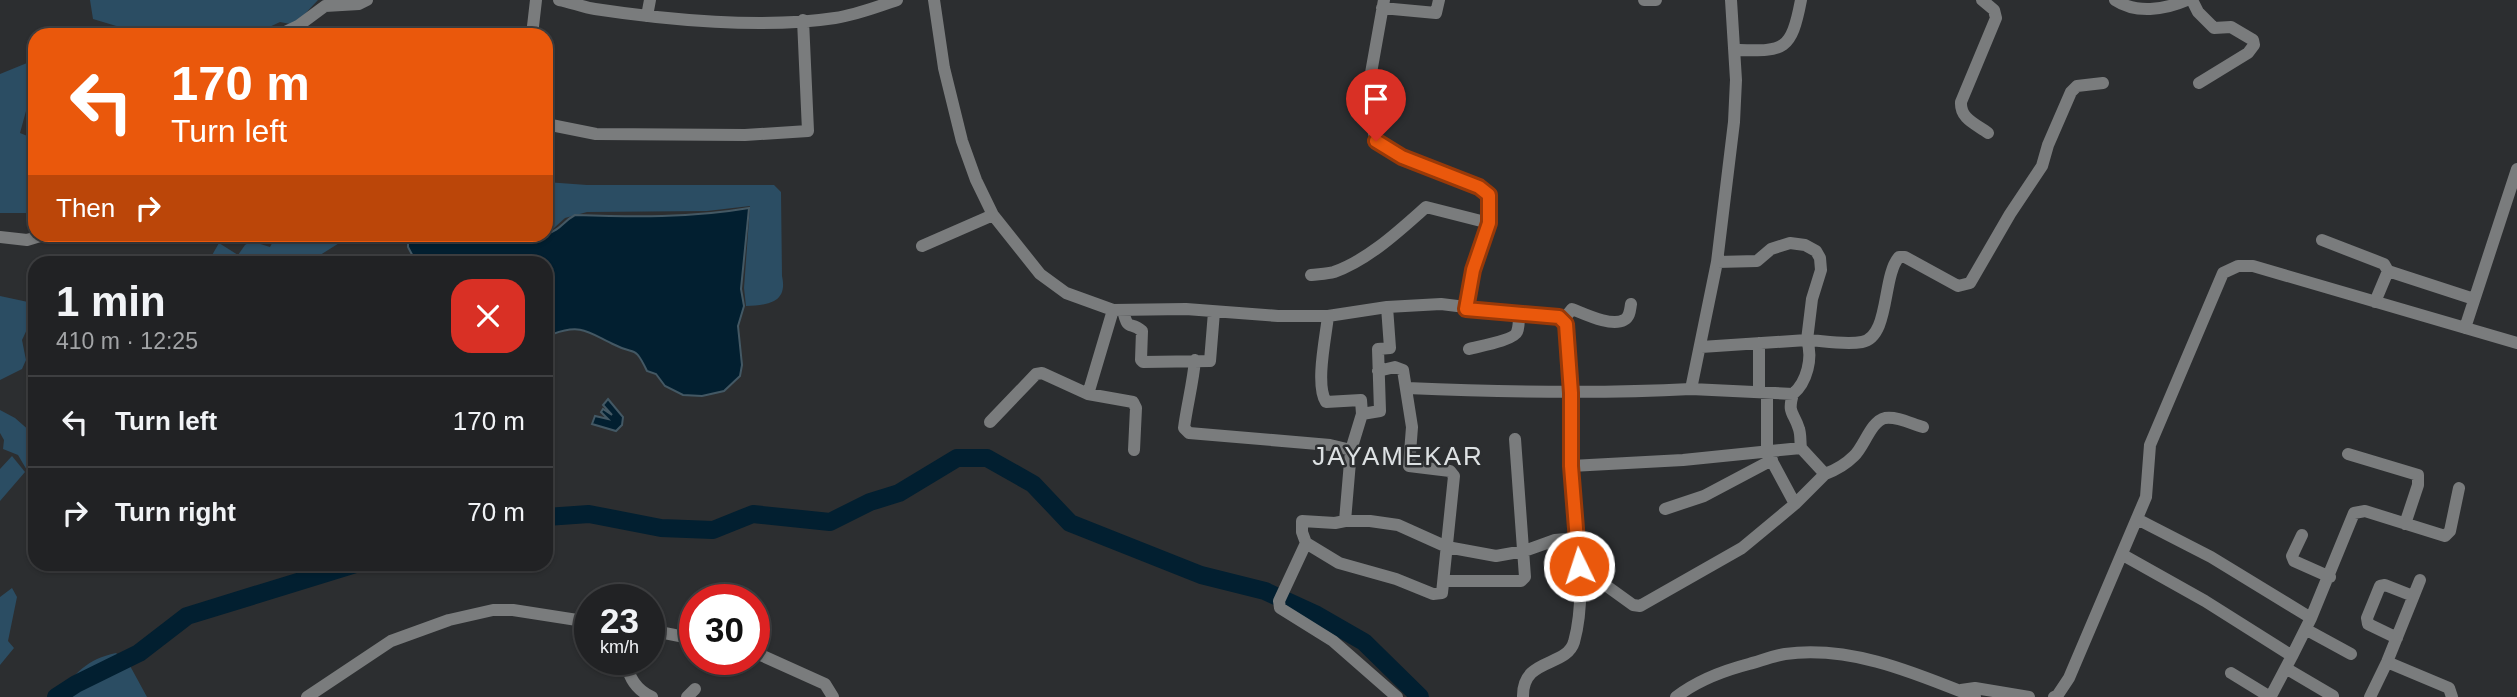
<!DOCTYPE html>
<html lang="en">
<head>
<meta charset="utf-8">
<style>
	:root { --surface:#212224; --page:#2d2f31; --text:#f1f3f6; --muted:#a2a4a6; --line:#3e3f41 }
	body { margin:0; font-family:Arial,sans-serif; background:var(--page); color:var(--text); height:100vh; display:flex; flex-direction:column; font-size:26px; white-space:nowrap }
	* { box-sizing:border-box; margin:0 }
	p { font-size:23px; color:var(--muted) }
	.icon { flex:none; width:38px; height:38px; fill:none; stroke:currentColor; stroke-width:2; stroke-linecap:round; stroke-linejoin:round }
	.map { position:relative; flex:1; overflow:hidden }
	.sheet { position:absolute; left:28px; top:256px; width:525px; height:315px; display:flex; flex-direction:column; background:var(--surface); border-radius:21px; box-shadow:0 2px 5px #0004,0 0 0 2px var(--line) }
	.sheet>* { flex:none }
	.guide { position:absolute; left:28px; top:28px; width:525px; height:214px; border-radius:21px; box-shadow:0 2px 5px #0004,0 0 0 2px var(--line); background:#ea580c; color:#fff; overflow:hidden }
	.speed { position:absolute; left:574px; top:584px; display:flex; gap:14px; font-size:35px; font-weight:700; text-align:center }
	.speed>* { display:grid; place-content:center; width:91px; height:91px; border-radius:50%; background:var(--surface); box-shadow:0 2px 5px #0004,0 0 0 2px var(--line); line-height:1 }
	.speed small { font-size:18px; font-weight:400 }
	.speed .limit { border:10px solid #d22; background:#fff; color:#111 }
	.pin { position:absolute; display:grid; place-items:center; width:60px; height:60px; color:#fff; margin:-72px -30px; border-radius:50% 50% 50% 0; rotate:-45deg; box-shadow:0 0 7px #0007 }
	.pin .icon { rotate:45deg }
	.me { position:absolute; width:77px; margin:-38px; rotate:356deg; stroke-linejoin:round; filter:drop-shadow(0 0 5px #0008) }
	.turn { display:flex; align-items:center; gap:24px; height:147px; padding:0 28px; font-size:32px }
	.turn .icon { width:91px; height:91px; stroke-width:2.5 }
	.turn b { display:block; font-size:49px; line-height:60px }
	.then { display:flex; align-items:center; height:66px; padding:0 28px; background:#0003; gap:14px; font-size:26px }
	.round { display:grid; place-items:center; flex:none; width:74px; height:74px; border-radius:21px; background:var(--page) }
	.summary { display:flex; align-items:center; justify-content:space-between; height:119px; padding:0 28px }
	h1 { font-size:42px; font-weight:600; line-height:52px }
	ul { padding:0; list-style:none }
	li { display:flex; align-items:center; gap:21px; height:91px; padding:0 28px; border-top:2px solid var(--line) }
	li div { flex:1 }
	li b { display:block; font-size:26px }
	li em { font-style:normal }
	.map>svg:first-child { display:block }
	.green { fill:#2b4d63 }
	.water { fill:#021f30; stroke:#435864; stroke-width:2 }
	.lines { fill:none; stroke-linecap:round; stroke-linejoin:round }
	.river { stroke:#021f30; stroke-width:18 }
	.minor { stroke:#7a7c7d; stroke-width:12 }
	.route-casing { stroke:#983908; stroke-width:18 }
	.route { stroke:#ea580c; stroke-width:12 }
	.labels { text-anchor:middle; stroke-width:5; stroke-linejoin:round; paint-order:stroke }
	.quarter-label { font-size:26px; letter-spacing:2px; fill:#dde1e3; stroke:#2c2e30 }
</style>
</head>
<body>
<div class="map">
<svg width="2517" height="697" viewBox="0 0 2517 697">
	<rect width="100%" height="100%" fill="#2c2e30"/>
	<path class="green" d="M90 0H318L301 18 290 24 280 22 263 30 224 31 196 26 158 30 123 28 93 19Z
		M35 57V78L20 133 35 139V210L26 213H0V74L27 63Z
		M546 182 587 185H774L781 192 782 276C788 303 768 305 746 306L744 288 750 206 707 211 587 212 565 218 554 228 546 230Z
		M277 234H352V235L309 262H220L211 257 219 243 238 255 245 245 251 241 270 247Z
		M0 296 28 302C33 317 29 326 22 340L26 360 22 369 0 380Z
		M0 410 15 418 31 432 35 427V464L28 472 18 455 3 449 4 440 0 433Z
		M12 456 25 472 0 501V469Z
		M12 588 17 597 8 641 14 648 0 665V597Z
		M116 653 129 664 147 697H58C75 673 87 659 116 653Z"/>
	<path class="water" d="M749 208 741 289 744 306 738 326 742 365 740 376 724 391 702 396 683 395 665 386 656 374 647 371C634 344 636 356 615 345 589 333 582 323 553 334L546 332V262H416L408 247V235H411L546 234C561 230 562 222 575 215 633 217 691 218 749 208Z
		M608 399 623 417 622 425 616 431 592 424 595 416 608 419 601 412 603 409 612 415 603 405Z"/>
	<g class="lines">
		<path class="river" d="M546 517 589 514 661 528 713 530 753 514 830 522 870 502 899 493 957 458H987L1033 484 1070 523 1201 575 1265 591 1317 615 1364 642 1420 697
			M56 697 76 684 139 653 187 616 356 564"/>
		<path class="minor" d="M559 0C571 2 582 7 595 9 667 20 763 29 835 18 856 15 877 7 897 0
			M934 0 944 68 962 141 976 180 993 215 1040 274 1066 293 1113 310 1186 309 1278 316H1328L1387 307 1441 304 1564 319
			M1384 0 1366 101 1376 141 1402 157 1479 187 1489 195V223L1473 270 1467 309
			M1644 0H1656
			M1982 0 1994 10 1996 18 1961 102C1960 119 1976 124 1988 133
			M2115 0C2136 14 2164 10 2187 0
			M2192 0 2198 12 2214 28 2231 27 2253 40 2254 45 2248 53 2199 83
			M1382 8 1436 13 1439 0
			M647 16 650 0
			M156 35H179
			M279 35 298 26 325 6 359 4 367 0
			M532 35 536 0
			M1735 50C1783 51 1791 53 1801 0
			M546 124 596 134 745 135 808 131 803 20
			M0 237 27 240 47 234
			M2322 240 2384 264 2388 271 2375 302
			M922 246 993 215
			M1717 262 1757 261 1771 249 1790 243 1805 245 1816 251 1820 258 1821 270 1812 299 1807 340C1824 341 1845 345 1862 342 1890 337 1882 276 1899 257H1905L1958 286 1970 283 2010 214 2042 166 2048 145 2071 92 2077 86 2103 83
			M2388 271 2474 299
			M1311 275C1318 274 1327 274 1334 272 1368 260 1399 231 1426 207L1489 223
			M1123 310C1128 333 1130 320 1142 331L1141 360 1143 362 1210 361 1214 312
			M1328 316C1326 336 1315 385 1326 402L1361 400 1362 414
			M1564 319 1572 309C1585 314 1611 327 1624 320 1630 317 1630 310 1631 304
			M2465 328 2517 169
			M1759 343V392
			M1701 347 1807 340C1813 358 1807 382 1793 394
			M1469 349C1480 346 1514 340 1517 332 1519 327 1519 320 1519 315
			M1195 360C1193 383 1187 405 1184 428L1189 433 1330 445 1351 450
			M1407 388C1502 392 1597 394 1691 389L1717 262 1734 122 1736 80 1731 0
			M1767 393V452L1795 504
			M1088 394 1133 402 1136 408 1134 450
			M990 422 1036 374 1042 373 1088 394 1113 310
			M1801 448 1825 474C1836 470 1845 465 1854 456 1864 447 1871 421 1885 418 1897 416 1912 424 1923 427
			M2348 454 2418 475V485L2405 524
			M1571 466 1683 460 1801 448C1800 442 1801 435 1799 429 1794 412 1787 414 1793 394L1691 389
			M1665 509 1704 496 1772 460
			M2137 519 2211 557 2311 618 2354 513 2365 511 2445 536 2450 531 2459 488
			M1345 521 1351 450 1362 414 1380 411 1378 349 1390 348 1387 307
			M2302 535 2292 556 2294 561 2330 577
			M1306 543 1339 563 1396 579 1433 594 1442 593 1454 476 1450 471 1409 466 1412 427 1403 370 1395 367 1378 371
			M2123 555 2205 601 2292 656 2311 618
			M1579 566 1633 605 1640 606 1742 548 1795 504 1825 474
			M1444 581H1521L1525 577 1515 439
			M649 630 695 639
			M2307 630 2351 654
			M2397 638 2368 624 2367 618 2380 586 2385 585 2413 596
			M754 652 825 684 833 697
			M626 660C628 676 636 690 652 697
			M2387 662 2449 688 2452 697
			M2287 669 2333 696
			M2231 673 2267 695 2272 694 2292 656
			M1961 690 1975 688 2029 697
			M307 697 391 641 449 620 493 610H513L590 622
			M687 697 695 689
			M1397 697 1333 641 1280 608 1279 601 1306 543 1302 532V521L1335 523 1345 521H1370L1398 525 1447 547 1496 556 1524 551 1555 540 1578 538
			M1523 697C1522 657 1566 668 1574 642 1589 588 1573 520 1571 465 1570 422 1571 379 1568 336L1564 319
			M1676 697C1698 680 1722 671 1749 664 1760 661 1773 656 1785 654 1851 645 1915 673 1975 697
			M2054 697 2057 696 2069 678 2146 497 2150 445 2223 273 2238 266H2253L2517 343
			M2370 697 2387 662 2420 580"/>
	</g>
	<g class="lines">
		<g class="route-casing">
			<path id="route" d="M1376 141 1402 157 1479 187 1489 195V223L1473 270 1466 309 1559 317 1566 324 1571 393V466L1579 566"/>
		</g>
		<use href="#route" class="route"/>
	</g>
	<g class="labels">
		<g class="quarter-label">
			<text x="1398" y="465">JAYAMEKAR</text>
		</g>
	</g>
</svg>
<div class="speed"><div>23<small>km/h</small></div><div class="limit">30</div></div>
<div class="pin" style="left:1376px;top:141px;background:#d93025"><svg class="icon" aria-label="arrive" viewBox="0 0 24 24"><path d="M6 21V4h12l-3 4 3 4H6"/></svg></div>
<svg class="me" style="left:1579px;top:566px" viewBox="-20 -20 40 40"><circle r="17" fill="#ea580c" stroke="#fff" stroke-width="3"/><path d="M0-11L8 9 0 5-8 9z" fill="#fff"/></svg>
<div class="guide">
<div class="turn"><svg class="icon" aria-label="left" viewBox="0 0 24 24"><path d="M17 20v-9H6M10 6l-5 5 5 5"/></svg><div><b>170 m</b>Turn left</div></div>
<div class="then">Then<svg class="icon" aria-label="right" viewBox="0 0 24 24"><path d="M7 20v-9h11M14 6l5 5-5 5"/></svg></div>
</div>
<section class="sheet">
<div class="summary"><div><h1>1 min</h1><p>410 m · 12:25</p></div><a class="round" style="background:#d93025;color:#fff"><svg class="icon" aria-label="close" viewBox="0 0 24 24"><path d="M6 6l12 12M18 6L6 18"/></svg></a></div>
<ul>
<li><svg class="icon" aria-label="left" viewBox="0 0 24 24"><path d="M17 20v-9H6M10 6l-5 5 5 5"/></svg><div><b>Turn left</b></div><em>170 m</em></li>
<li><svg class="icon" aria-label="right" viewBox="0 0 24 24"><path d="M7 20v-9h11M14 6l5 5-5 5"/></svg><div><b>Turn right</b></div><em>70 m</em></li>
</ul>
</section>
</div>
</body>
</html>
